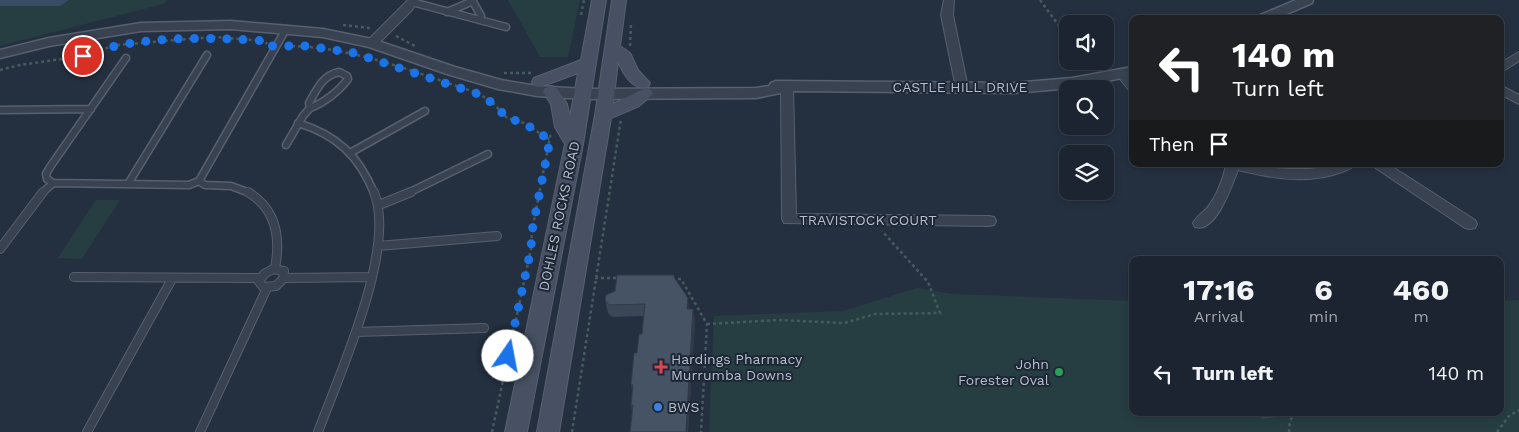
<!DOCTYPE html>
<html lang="en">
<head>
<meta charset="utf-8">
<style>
	:root { --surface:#1b2430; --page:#28303c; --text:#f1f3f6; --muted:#a0a4ab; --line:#39414c }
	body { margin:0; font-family:"Work Sans",sans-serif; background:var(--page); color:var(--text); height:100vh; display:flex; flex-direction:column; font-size:19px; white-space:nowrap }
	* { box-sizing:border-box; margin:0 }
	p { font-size:16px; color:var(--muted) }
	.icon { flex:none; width:28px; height:28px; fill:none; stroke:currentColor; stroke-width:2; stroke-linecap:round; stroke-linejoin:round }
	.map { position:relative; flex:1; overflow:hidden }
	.sheet { position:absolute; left:1129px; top:256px; width:375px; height:160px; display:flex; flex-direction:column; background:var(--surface); border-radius:10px; box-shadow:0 2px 8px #0003,0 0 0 1px var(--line) }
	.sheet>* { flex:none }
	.banner { position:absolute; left:1129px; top:15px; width:375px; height:152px; border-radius:10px; box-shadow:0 2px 8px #0003,0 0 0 1px var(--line); background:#202124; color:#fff; overflow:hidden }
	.tools { position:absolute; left:1059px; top:15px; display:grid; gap:10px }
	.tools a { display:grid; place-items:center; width:55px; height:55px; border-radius:10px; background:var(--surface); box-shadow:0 2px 8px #0003,0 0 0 1px var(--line); font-size:25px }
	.pin { position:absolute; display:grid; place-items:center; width:42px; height:42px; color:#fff; margin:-21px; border:2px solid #fff; border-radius:50%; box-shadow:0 1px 5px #0007 }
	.me { position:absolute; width:55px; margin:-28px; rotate:12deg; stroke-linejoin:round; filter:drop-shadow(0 0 4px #0008) }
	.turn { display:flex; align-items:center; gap:18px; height:105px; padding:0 20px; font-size:22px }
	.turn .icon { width:65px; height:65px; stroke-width:2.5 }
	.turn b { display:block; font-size:35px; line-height:42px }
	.then { display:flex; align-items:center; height:48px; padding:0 20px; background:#0003; gap:10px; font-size:19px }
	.eta { display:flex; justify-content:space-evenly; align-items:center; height:85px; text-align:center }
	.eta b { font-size:30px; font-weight:700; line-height:35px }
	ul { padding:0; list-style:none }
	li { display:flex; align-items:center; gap:15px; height:65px; padding:0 20px }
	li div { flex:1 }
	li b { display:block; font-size:19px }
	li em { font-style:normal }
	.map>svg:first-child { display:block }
	.green { fill:#263e41 }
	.water { fill:#384c68 }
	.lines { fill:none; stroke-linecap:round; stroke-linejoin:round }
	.service-far1-casing { stroke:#57606e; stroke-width:9 }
	.service-casing { stroke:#57606e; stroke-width:10 }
	.minor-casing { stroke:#57606e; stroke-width:2 }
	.tertiary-casing { stroke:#57606e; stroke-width:3 }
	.secondary-casing { stroke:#57606e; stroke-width:2 }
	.path { stroke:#455b5e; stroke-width:2.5; stroke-dasharray:3 3; stroke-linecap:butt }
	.service-far1 { stroke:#394250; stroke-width:6 }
	.service { stroke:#394250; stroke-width:8 }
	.minor { fill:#394250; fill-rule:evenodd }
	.tertiary { fill:#394250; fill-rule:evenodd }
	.secondary { fill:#475163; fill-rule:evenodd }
	.wall { fill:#3b4757 }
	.shaded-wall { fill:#303a47 }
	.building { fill:#455365; stroke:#303a47 }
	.route { stroke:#1a73e8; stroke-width:9; stroke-dasharray:0 16.2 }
	.health-dot { fill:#e0444e; stroke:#1d2735; stroke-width:2 }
	.leisure-dot { fill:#2e9e5b; stroke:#1d2735; stroke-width:2 }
	.shop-dot { fill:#3f7fe0; stroke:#1d2735; stroke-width:2 }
	.labels { text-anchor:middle; stroke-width:4; stroke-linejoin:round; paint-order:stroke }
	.street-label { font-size:14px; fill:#b5bdcb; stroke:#1d2735 }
	.poi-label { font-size:14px; fill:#b5bdcb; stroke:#1d2735; text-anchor:start }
</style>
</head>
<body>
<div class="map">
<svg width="1519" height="432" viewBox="0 0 1519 432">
	<rect width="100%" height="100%" fill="#243040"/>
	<path class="green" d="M69 0H167L163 4 0 46V6H60Z
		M508 0H580L568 57H540Z
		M96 200H120L82 259 58 258Z
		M917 288 952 294 1132 301V412H1500V301L1519 300V432H709L714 316 843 311Z"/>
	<path class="water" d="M0 0H69L60 6H0Z"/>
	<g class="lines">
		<g class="service-far1-casing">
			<path id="service-far1" d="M472 0 481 16 479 20
				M412 2 506 27
				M447 12 473 1
				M126 58 50 167 46 174 47 179 53 183 189 185 199 181 286 29
				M339 72 347 76 348 79C339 91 324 103 310 108L309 103C317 89 322 76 339 72Z
				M0 110 91 109
				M298 123C337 135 359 156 374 193
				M286 145 303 116 310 108
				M350 153 425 111
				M199 181 205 185 231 186 250 193
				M128 184 207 55
				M42 193 53 183
				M408 193 488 154"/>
		</g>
		<g class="service-casing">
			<path id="service" d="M248 192C276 209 281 237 275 268
				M379 205 411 192
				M378 246 497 236
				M0 249 43 192
				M273 269 284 271 283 279 276 286 263 287 259 282 264 274Z
				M74 277 261 278
				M285 278 371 277
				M357 332 484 328
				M87 432 172 279
				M200 432 267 288
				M318 432C339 375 397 249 374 192"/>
		</g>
		<g class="minor-casing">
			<path id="minor" d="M408 0H418L412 10 376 46H368L366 43 368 40Z
				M944 0H954L953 15 968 88 962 92 956 88 941 15Z
				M1519 52V61L1500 73V63Z
				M1123 71C1133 74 1132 81 1132 90L1128 89 1117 75Z
				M787 83 793 87 796 214 989 216 994 217 996 221 994 225 989 226 784 223 782 219 781 87Z
				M1500 85 1519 95V104L1500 94Z
				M1226 164C1252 164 1278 170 1304 169 1321 169 1337 163 1355 164 1352 169 1347 170 1342 172 1308 185 1271 178 1238 170 1232 185 1216 234 1195 227L1193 223C1196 217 1202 213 1207 208 1216 197 1224 178 1226 164Z
				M1373 164H1388L1475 220 1477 224 1475 228 1470 229 1465 228 1374 167Z"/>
		</g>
		<g class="tertiary-casing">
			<path id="tertiary" d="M1296 0H1313L1312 3 1275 19H1257L1258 16Z
				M231 21 323 29 372 39 455 67 501 80 537 86 583 89 756 88 769 86 771 83 776 81 1014 83 1072 78 1132 67V76L1072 88 1014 93 790 91 756 98 583 99 537 96 498 89 447 74 369 47 323 37 231 29 141 31 49 46 0 58V50L49 38 141 23Z"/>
		</g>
		<g class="secondary-casing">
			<path id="secondary" d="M592 0H606L583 144 527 432H505L565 144 555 127 551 104 543 92 545 88 551 86 557 88 567 104 570 117 578 73 540 87 534 86 532 82 534 78 581 60Z
				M612 0H626L620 46 630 53 638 70 650 83 648 87C632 91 624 74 618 62L613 104 645 88 651 90 653 94 639 106 611 118 559 432H537L595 115Z"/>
		</g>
		<path class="path" d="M1040 0 1068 38
			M581 15 584 0
			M343 25 370 28
			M396 36 415 46
			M286 46C353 46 415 73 478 93L494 104 507 118 524 123 550 140
			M630 46 631 24
			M1084 61 1089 68
			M0 70 20 65 83 56 116 45 214 37 265 41 267 44
			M504 73H531
			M595 278H620
			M672 279H681L707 324 701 432
			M707 324 778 320 844 323 875 314 940 313 928 282 882 231
			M492 432 531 249 532 231 551 132
			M572 432 621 119
			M1289 432 1290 421 1295 412
			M1497 432 1509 416 1519 410"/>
		<use href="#service-far1" class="service-far1"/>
		<use href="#service" class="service"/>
		<use href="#minor" class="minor"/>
		<use href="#tertiary" class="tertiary"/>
		<use href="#secondary" class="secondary"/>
	</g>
	<path class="wall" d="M674 275 675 279 689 309H693L695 321 688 432H630L632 411 631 405 632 390 631 384 637 353 642 334 643 316 612 317 608 313 605 300Z
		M1258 412H1287L1284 416 1262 419Z"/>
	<path class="shaded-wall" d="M688 298 689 310 687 309Z
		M693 309 695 321 688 432H686Z"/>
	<path class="building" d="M617 275H674V277L688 298 687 309H693L686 432H630L633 405H631L633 385 631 384 634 353H637L639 334H642L645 304 609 305 605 300 606 295 615 291Z"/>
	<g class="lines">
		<path class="route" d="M83 56C134 35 209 37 265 41L268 46H308L354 53 478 94 494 104 507 118 524 123 550 140 532 231 531 249 508 356"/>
	</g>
	<path class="health-dot" d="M658.5 359.5h5v5h5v5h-5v5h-5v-5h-5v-5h5z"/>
	<circle class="leisure-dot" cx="1059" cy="372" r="5"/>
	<circle class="shop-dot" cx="658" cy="407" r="5"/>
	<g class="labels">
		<g class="street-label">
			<text x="960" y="92">CASTLE HILL DRIVE</text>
			<text transform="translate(559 216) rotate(-78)" y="5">DOHLES ROCKS ROAD</text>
			<text x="868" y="225">TRAVISTOCK COURT</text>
		</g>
		<g class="poi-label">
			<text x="671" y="364">Hardings Pharmacy<tspan x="671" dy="16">Murrumba Downs</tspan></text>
			<text x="1049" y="369" text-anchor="end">John<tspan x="1049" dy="16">Forester Oval</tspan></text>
			<text x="668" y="412">BWS</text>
		</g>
	</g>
</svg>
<div class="tools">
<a><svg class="icon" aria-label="sound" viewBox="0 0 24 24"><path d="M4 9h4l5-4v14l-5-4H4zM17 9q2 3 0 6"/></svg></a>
<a><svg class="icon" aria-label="search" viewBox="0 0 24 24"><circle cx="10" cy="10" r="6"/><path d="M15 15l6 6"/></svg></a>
<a><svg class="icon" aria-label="layers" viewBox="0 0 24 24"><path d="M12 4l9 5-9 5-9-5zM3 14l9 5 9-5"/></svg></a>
</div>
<div class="pin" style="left:83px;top:56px;background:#d93025"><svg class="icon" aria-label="arrive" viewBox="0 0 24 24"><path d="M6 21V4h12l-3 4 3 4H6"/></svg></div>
<svg class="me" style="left:508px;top:356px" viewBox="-20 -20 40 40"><circle r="19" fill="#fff"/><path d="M0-13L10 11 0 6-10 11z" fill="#1a73e8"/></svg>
<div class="banner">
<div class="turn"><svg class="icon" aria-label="left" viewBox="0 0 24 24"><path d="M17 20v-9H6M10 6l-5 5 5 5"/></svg><div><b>140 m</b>Turn left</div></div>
<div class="then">Then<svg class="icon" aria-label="arrive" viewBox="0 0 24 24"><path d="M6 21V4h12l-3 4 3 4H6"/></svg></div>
</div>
<section class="sheet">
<div class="eta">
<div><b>17:16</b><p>Arrival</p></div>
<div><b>6</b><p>min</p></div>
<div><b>460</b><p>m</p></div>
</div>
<ul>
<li><svg class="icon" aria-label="left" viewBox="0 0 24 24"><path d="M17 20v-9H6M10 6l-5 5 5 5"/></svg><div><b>Turn left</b></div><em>140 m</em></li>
</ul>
</section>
</div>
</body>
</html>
